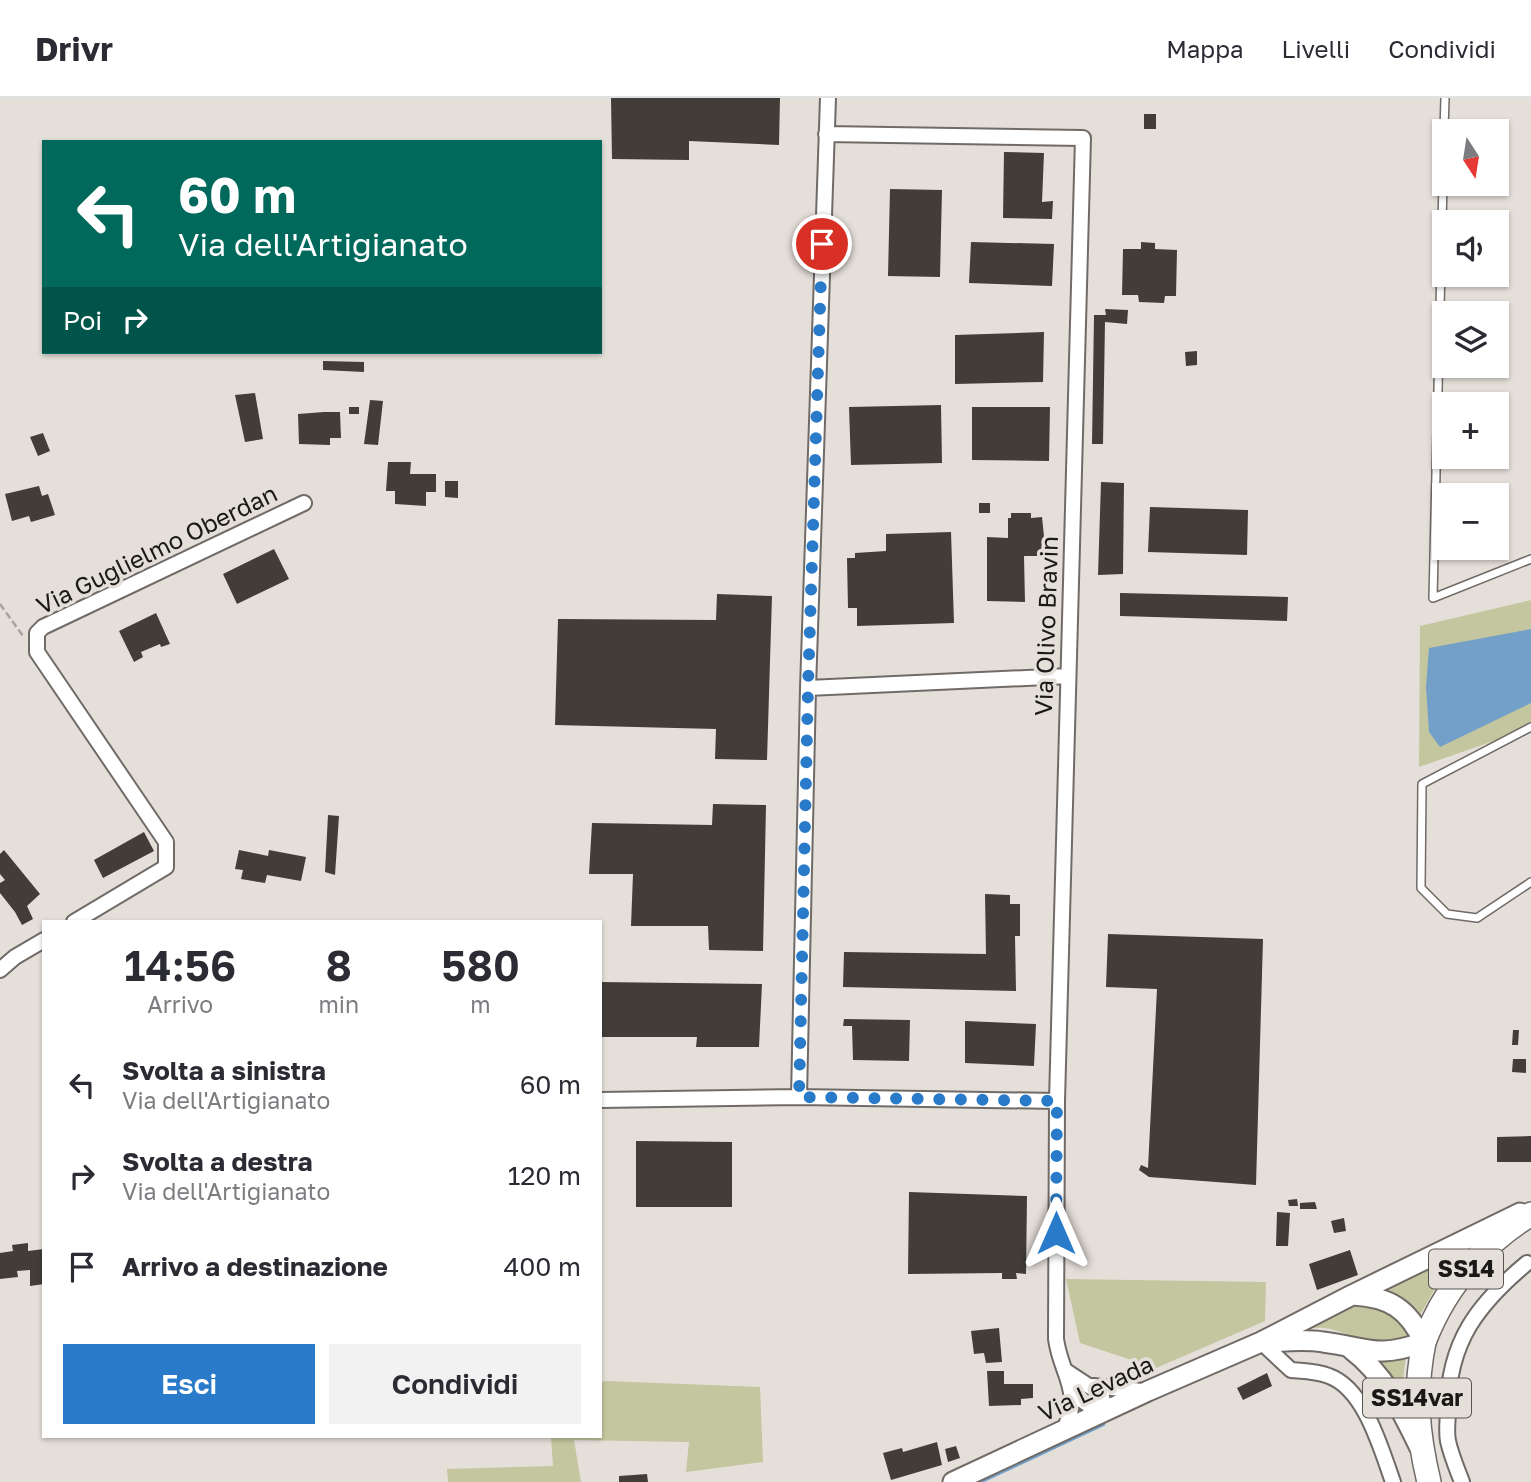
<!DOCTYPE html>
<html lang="it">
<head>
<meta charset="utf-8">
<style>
	:root { --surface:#fff; --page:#f2f2f3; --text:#2b2b33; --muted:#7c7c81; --line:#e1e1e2; --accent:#297bca }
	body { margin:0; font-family:"Golos Text",sans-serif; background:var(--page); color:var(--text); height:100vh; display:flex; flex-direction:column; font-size:26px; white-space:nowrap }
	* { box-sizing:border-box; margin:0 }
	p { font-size:23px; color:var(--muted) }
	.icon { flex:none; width:38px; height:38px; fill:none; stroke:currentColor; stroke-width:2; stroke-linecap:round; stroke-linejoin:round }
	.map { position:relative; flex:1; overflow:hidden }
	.details { position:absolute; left:42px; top:822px; width:560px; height:518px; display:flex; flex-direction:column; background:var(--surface); border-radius:0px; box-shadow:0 2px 5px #0004 }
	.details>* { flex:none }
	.hud { position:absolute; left:42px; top:42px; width:560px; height:214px; border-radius:0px; box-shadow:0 2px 5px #0004; background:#00695c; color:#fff; overflow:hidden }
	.needle { width:46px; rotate:168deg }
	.fabs { position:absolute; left:1432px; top:21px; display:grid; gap:14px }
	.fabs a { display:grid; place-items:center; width:77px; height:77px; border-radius:0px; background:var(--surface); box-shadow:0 2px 5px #0004; font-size:35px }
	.pin { position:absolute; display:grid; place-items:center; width:60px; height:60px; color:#fff; margin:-30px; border:4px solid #fff; border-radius:50%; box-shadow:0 2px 7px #0007 }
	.me { position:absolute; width:77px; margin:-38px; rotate:0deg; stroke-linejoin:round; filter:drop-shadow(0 0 5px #0008) }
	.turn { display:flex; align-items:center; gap:24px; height:147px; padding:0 21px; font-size:32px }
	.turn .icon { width:91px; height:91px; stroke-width:2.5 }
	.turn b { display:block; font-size:49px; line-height:60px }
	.then { display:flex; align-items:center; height:66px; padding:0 21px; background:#0003; gap:14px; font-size:26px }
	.eta { display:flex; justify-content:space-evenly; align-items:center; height:119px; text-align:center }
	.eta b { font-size:42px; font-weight:600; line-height:49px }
	.primary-button { display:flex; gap:14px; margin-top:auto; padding:14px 21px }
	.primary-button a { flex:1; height:80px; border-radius:0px; background:var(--accent); color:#fff; font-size:28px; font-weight:600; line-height:80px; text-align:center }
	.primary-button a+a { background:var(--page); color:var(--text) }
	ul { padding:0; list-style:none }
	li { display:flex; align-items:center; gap:21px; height:91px; padding:0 21px }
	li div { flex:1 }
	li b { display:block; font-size:26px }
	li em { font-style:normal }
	header { display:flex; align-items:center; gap:42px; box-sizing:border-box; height:98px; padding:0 35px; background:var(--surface); border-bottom:2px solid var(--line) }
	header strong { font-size:33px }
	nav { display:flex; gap:38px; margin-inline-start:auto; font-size:24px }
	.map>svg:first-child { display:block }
	.green { fill:#c3c69e }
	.water { fill:#73a0c8 }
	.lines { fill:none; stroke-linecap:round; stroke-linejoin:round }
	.stream { stroke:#73a0c8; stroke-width:4.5 }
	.building { fill:#423d39 }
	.service-casing { stroke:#706b67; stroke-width:10 }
	.minor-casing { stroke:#706b67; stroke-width:18 }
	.secondary-casing { stroke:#706b67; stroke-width:23 }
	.primary-casing { stroke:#706b67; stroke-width:26 }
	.trunk-casing { stroke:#706b67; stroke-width:26 }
	.path { stroke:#a8a49f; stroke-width:2.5; stroke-dasharray:7 3.5; stroke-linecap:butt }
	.service { stroke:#fff; stroke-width:7 }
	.minor { stroke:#fff; stroke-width:14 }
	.secondary { stroke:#fff; stroke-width:19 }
	.primary { stroke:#fff; stroke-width:23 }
	.trunk { stroke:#fff; stroke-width:23 }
	.route { stroke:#297bca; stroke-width:12; stroke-dasharray:0 21.6 }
	.labels { text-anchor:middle; stroke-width:7; stroke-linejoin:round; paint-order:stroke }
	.shield { fill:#e5dfda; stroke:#585452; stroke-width:2 }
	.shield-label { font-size:23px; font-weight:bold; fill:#1b1917 }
	.street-label { font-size:24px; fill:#1b1917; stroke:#e5dfda }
</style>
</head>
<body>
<header>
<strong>Drivr</strong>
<nav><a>Mappa</a><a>Livelli</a><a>Condividi</a></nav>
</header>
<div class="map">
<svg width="1531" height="1384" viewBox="0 0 1531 1384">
	<rect width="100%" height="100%" fill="#e5dfda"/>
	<path class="green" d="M1531 502V630L1419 669 1420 528Z
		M1454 1157 1456 1159 1441 1180 1420 1217 1407 1206 1383 1191Z
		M1066 1181 1266 1184 1265 1223 1156 1270 1080 1245Z
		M1346 1206 1389 1210 1412 1237C1386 1255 1360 1240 1334 1232 1325 1229 1315 1230 1306 1230Z
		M1406 1258 1401 1297 1378 1261Z
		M606 1283 760 1289 763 1364 686 1374 689 1344 574 1342 581 1384H448L447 1371 553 1368 551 1339H600V1284Z"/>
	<path class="water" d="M1531 531V605L1440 649 1429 634 1426 589 1429 550Z"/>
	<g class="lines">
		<path class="stream" d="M979 1384 1103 1326"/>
	</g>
	<path class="building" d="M611 0H780L779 47 689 43V62L612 61Z
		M1144 16H1156V31H1144Z
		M1004 54 1044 55 1042 104 1053 103 1052 121 1003 120Z
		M890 91 942 92 940 179 888 178Z
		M971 144 1054 146 1052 188 969 185Z
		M1141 144 1155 145V151L1177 152 1176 198H1165L1164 205 1139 204 1138 197H1122L1123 151H1141Z
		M1105 211 1128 212 1127 226 1105 224 1103 346H1092L1094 217H1106Z
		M1044 234 1043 284 955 286V237Z
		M1197 253V267L1186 268 1185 254Z
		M323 263 364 264V274L323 272Z
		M255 295 263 341 245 344 235 297Z
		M370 302 383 303 378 347 364 346Z
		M941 307 942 365 851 367 849 309Z
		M349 309H359V316H349Z
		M972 309H1050L1049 363 972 362Z
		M324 314H340L341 340H330V347L299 346 298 316Z
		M43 335 50 353 38 358 30 339Z
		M388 364H411L410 376H436V394H426V408L395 406V393H386Z
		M445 383H458V400L445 399Z
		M1101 384 1124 385 1123 476 1098 477Z
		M39 388 42 398 48 396 55 417 31 424 29 418 12 423 5 396Z
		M979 405H990V415H979Z
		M1150 409 1248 412 1247 457 1148 454Z
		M1011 415H1031V420L1042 419 1046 458H1024L1025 504 987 503V439L1008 440V420H1011Z
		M951 434 954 525 857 528V510H848L847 460H855V455L886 453V436Z
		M274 451 289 481 237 506 223 476Z
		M1120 495 1288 499 1287 523 1120 518Z
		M717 496 772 498 767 662 715 661 716 631 555 627 558 521 716 522Z
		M156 515 170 546 161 549 160 546 141 554 143 559 134 564 119 533Z
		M713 706 766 707 763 853 709 852 708 828H631L633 776H589L592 725 712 727Z
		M328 717 339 718 335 777 325 774Z
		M144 734 154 753 103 780 94 762Z
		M4 752 40 796 27 808 33 821 22 827 15 814 0 795V785L5 782 0 776V756Z
		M239 752 268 758 269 752 306 759 301 783 267 777 265 785 241 781 243 772 235 771Z
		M985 796 1010 797V806H1020V838H1015L1016 893 843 889 844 854 986 856Z
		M1108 836 1263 841 1256 1087 1149 1079 1139 1072 1141 1067 1148 1070 1157 891 1106 889Z
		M600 884 762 886 759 949H696L697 939H600Z
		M844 921 910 922 909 963 853 962 852 928H843Z
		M965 923 1036 926 1034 968 965 965Z
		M1513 932H1519L1518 947H1512Z
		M1513 961H1526V975L1512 974Z
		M1531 1038V1064H1497V1039Z
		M636 1043 732 1044V1109H636Z
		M909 1094 1027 1098 1026 1176 1016 1175 1017 1181H1002V1175L908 1176Z
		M1297 1101 1298 1108H1289L1288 1102Z
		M1315 1104 1317 1111H1300V1105Z
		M1277 1114 1290 1115 1288 1148H1276Z
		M1344 1120 1346 1133 1334 1135 1331 1123Z
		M28 1145V1153L44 1151V1186L30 1188V1172L17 1173 18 1179 0 1181V1155L13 1153 12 1147Z
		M1350 1152 1358 1177 1317 1192 1309 1166Z
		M999 1230 1002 1264 986 1265 984 1255 974 1256 971 1233Z
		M987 1273H1004V1286H1033V1300L1021 1301V1307L989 1308Z
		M1267 1275 1272 1288 1243 1302 1237 1290Z
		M937 1344 942 1367 891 1382 883 1355 902 1350 903 1354Z
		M956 1348 960 1360 948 1364 945 1351Z
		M647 1376 648 1384H619V1378Z"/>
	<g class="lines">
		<g class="service-casing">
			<path id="service" d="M1444 33 1445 0
				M1444 43 1433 500 1531 461
				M1531 629 1422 686 1421 790 1447 816 1477 820 1531 784"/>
		</g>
		<g class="minor-casing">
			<path id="minor" d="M826 36 1083 40 1057 1003 1056 1241C1061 1278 1084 1294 1063 1333
				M808 590 1068 578
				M74 824 166 769V744L37 554V535L43 529 304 405
				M0 872 15 859 44 842
				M799 999 808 590 828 0
				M600 1002 799 999 1057 1003
				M1261 1244 1291 1272C1303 1273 1317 1273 1329 1278 1365 1291 1381 1351 1393 1384
				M1066 1273 1101 1296 1106 1313
				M1071 1288 1083 1303 1101 1316
				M1093 1288 1142 1293
				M1462 1384C1457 1371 1451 1357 1448 1343 1446 1333 1448 1321 1448 1311 1448 1244 1478 1206 1527 1165"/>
		</g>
		<g class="secondary-casing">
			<path id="secondary" d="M1269 1244C1287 1243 1305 1241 1323 1244 1370 1250 1376 1261 1424 1244 1408 1211 1390 1199 1353 1197
				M1351 1251C1384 1276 1401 1311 1419 1348
				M953 1384 1148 1293 1261 1244 1352 1197 1520 1115"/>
		</g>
		<g class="primary-casing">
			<path id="primary" d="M1424 1244C1445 1189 1481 1147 1531 1116"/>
		</g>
		<g class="trunk-casing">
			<path id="trunk" d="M1424 1244C1414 1295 1417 1334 1429 1384"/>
		</g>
		<path class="path" d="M0 506 23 538"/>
		<use href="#service" class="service"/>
		<use href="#minor" class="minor"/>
		<use href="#secondary" class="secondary"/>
		<use href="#primary" class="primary"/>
		<use href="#trunk" class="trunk"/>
	</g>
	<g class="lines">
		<path class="route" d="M822 146 808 590 799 999 1057 1003 1056 1135"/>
	</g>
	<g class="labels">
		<g class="shield">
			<rect x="1429" y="1151.5" width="74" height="39" rx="5"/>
			<rect x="1363" y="1280.5" width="108" height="39" rx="5"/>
		</g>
		<g class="shield-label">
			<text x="1466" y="1179">SS14</text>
			<text x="1417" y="1308">SS14var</text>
		</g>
		<g class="street-label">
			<text transform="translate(157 452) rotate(-26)" y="8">Via Guglielmo Oberdan</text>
			<text transform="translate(1047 528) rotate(-88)" y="8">Via Olivo Bravin</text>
			<text transform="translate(1096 1291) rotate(-25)" y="8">Via Levada</text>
		</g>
	</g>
</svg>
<div class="fabs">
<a><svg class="needle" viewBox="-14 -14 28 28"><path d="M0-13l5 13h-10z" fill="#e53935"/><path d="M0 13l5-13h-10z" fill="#7c7c81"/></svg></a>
<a><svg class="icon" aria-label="sound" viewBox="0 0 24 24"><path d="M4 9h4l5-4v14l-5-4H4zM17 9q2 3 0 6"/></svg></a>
<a><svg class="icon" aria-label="layers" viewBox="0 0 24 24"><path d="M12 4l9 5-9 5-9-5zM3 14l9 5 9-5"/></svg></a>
<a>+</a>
<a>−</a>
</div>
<div class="pin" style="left:822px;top:146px;background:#d93025"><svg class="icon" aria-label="arrive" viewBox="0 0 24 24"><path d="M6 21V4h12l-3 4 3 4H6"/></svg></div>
<svg class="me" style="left:1056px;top:1135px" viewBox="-20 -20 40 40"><path d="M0-17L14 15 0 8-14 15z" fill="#297bca" stroke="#fff" stroke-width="4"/></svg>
<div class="hud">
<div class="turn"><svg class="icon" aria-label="left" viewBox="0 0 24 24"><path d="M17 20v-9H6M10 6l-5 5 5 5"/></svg><div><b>60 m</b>Via dell'Artigianato</div></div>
<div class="then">Poi<svg class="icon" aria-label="right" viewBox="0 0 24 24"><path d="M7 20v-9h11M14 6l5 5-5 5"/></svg></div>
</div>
<section class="details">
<div class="eta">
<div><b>14:56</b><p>Arrivo</p></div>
<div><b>8</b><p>min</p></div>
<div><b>580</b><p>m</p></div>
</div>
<ul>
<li><svg class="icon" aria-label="left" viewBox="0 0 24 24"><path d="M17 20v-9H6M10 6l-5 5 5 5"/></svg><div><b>Svolta a sinistra</b><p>Via dell'Artigianato</p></div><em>60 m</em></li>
<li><svg class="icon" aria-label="right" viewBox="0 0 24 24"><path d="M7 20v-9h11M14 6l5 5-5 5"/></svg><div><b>Svolta a destra</b><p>Via dell'Artigianato</p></div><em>120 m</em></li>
<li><svg class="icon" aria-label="arrive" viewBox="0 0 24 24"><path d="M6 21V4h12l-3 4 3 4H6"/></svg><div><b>Arrivo a destinazione</b></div><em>400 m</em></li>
</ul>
<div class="primary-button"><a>Esci</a><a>Condividi</a></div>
</section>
</div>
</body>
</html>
